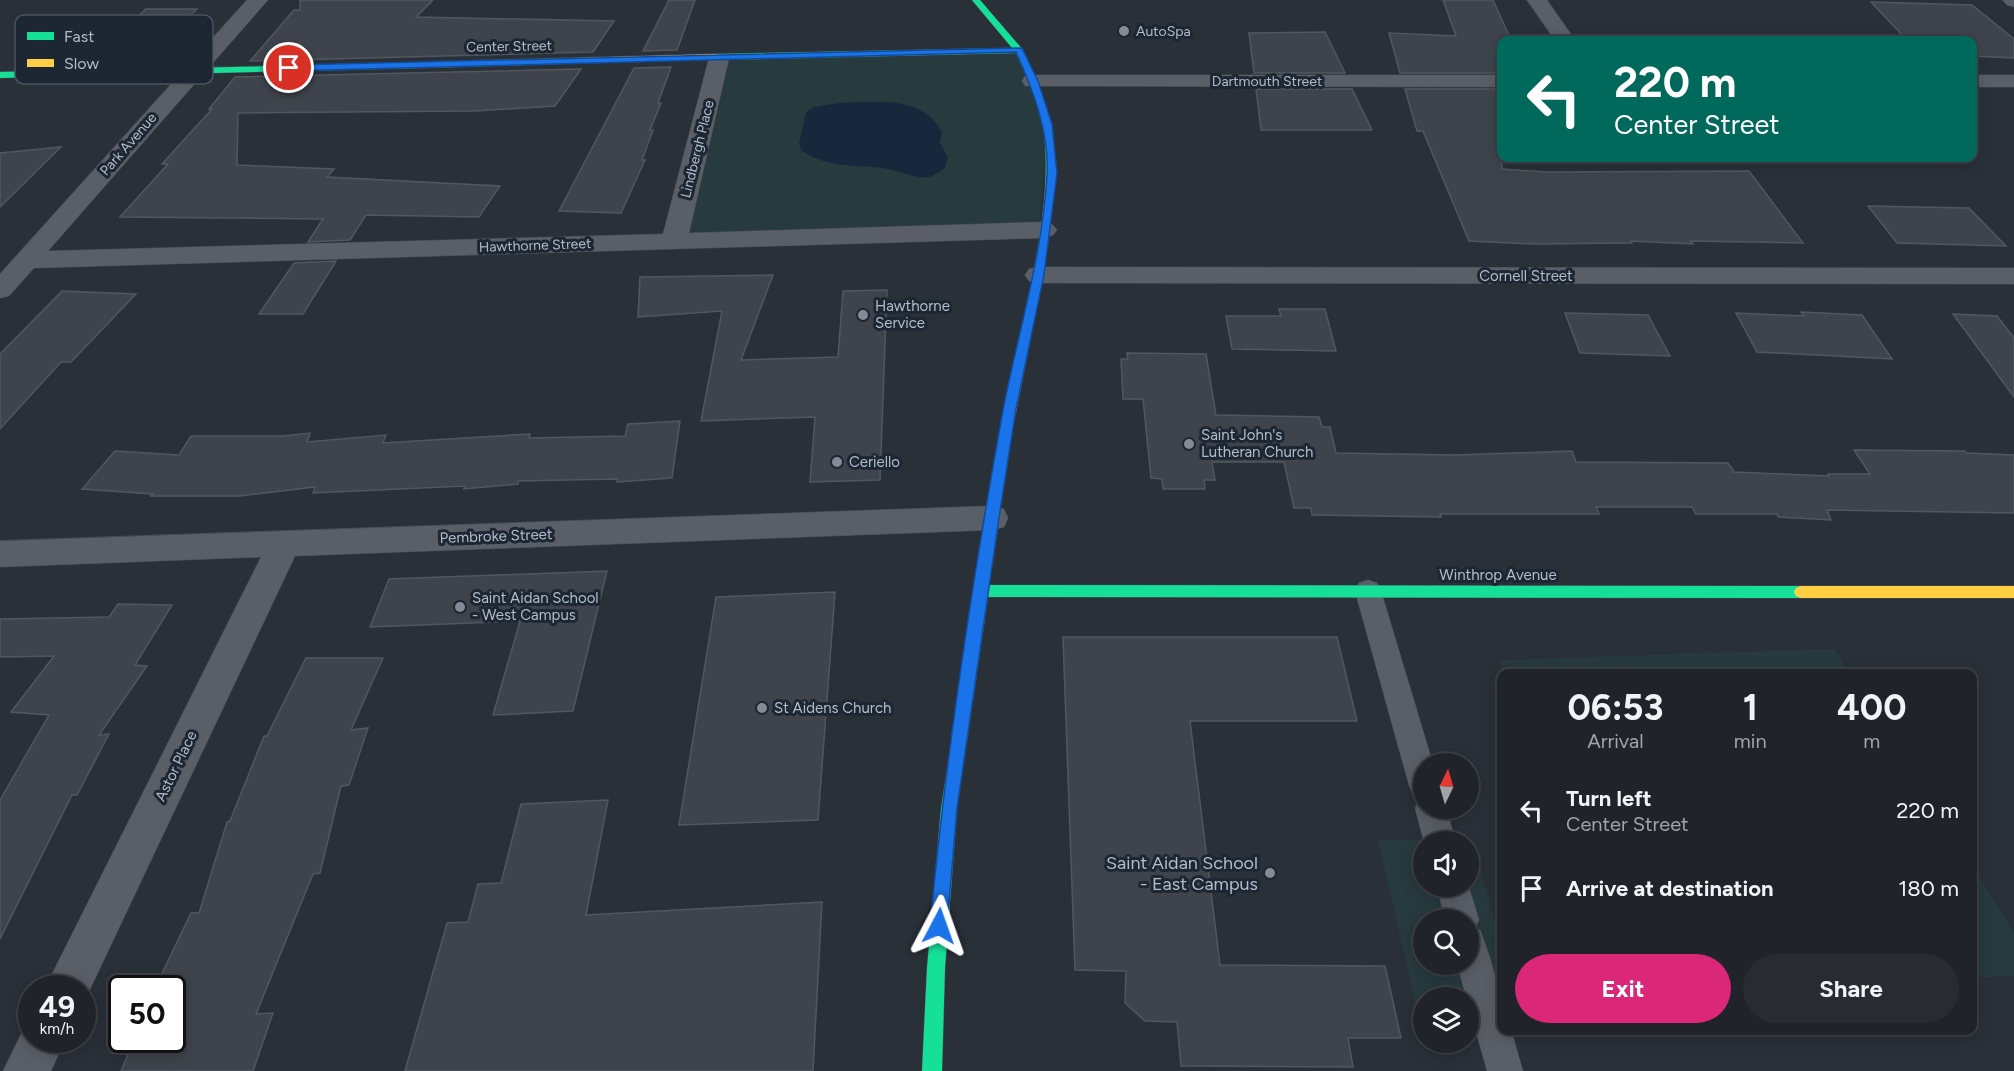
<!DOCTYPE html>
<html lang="en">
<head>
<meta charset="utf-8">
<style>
	:root { --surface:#20242a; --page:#282c32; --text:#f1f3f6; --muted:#a2a4a8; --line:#3d4147; --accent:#db2777 }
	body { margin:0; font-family:Figtree,sans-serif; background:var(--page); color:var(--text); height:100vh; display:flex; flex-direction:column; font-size:22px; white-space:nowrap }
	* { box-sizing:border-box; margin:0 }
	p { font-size:20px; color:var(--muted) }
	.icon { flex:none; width:33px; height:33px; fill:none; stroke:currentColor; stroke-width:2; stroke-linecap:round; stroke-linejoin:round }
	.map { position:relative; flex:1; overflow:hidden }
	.details { position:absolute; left:1497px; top:669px; width:480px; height:366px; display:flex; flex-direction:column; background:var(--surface); border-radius:12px; box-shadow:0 3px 15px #0003,0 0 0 2px var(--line) }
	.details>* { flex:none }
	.hud { position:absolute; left:1497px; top:36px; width:480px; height:126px; border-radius:12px; box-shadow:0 3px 15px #0003,0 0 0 2px var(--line); background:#00695c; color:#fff; overflow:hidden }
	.needle { width:39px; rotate:5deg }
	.fabs { position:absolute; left:1413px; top:753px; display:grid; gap:12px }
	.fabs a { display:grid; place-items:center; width:66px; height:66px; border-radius:50%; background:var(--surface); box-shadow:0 3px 15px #0003,0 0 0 2px var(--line); font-size:30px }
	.speed { position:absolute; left:18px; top:975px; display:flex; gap:12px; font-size:30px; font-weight:700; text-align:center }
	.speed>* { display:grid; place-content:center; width:78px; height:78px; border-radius:50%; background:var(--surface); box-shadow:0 3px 15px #0003,0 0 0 2px var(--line); line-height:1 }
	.speed small { font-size:15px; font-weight:400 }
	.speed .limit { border:3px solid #111; border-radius:9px; background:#fff; color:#111 }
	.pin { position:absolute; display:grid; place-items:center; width:51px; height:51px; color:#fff; margin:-26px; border:3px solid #fff; border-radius:50%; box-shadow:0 2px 6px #0007 }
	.me { position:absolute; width:66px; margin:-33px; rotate:4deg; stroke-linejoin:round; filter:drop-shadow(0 0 4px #0008) }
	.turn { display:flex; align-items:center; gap:21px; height:126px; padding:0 18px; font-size:27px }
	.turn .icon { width:78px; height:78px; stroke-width:2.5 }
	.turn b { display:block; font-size:42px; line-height:51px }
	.eta { display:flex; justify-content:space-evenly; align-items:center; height:102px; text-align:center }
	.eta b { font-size:36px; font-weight:700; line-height:42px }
	.cta { display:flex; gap:12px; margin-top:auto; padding:12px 18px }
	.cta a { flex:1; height:69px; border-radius:36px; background:var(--accent); color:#fff; font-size:24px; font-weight:700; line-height:69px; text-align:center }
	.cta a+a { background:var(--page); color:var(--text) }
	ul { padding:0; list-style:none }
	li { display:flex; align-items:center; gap:18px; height:78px; padding:0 18px }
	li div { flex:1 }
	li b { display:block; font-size:22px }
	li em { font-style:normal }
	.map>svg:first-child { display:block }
	.green { fill:#273a3e; fill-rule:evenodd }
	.water { fill:#19273c }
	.building { fill:#3f444c; stroke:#52575f; stroke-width:1.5 }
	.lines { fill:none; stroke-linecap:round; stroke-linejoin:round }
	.lane-casing { stroke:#484c55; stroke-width:1 }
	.street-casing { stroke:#484c55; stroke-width:1 }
	.fast-casing { stroke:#484c55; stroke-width:1 }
	.slow-casing { stroke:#484c55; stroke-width:1 }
	.lane { fill:#5a5e66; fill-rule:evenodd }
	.street { fill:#5a5e66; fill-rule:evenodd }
	.fast { fill:#16e098; fill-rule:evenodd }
	.slow { fill:#ffcf43; fill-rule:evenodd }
	.route { fill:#1a73e8; stroke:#114b97; stroke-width:1.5 }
	.poi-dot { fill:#848b96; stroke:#1d2633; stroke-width:2 }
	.labels { text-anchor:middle; stroke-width:6; stroke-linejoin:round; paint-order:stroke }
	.far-poi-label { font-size:14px; fill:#b4bcc9; stroke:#1d2633; text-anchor:start }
	.far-street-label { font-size:14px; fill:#b4bcc9; stroke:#1d2633 }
	.street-label { font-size:15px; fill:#b4bcc9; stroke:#1d2633 }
	.poi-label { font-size:15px; fill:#b4bcc9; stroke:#1d2633; text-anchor:start }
	.near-poi-label { font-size:18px; fill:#b4bcc9; stroke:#1d2633; text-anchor:end }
	.key { fill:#1d2633; stroke:#4a5360; stroke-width:1.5 }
	.key-label { font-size:16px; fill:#b4bcc9 }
</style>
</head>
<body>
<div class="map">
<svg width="2014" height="1071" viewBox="0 0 2014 1071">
	<rect width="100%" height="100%" fill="#2a3038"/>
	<path class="green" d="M1019 50 1047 124 1039 230 685 239 725 58Z
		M1835 649 1850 673 1505 674 1499 660Z
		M1378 840H1472L1501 942V1022H1469L1468 998H1424L1423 1022H1420ZM1424 842H1468V886H1424ZM1424 920H1468V964H1424Z
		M1973 867 2014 933V976L1973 978Z"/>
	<path class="water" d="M839 103C877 102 922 95 942 132L940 143 948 157 945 168C940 171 934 176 929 177 913 179 898 170 883 168 851 164 831 169 802 151L799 144 806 112 814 107Z"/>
	<path class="building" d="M300 0H433L416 17 614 21 593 52 250 61 294 10H300Z
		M669 0H695L677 50 643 51Z
		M1443 0H1493L1511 40H1502V73H1400L1389 33 1456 36Z
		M1871 2 1972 5 2014 39V58L1972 56V40H1907Z
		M146 9H197L155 48H101Z
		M1325 32 1345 73H1254L1249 33Z
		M671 67 658 103H661L650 130H653L642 160H645L621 213 559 211 634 68Z
		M581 69 555 106 474 111 238 113 237 165 334 169 327 177 500 186 479 217 366 215 350 240 308 242 323 219 120 217 168 164H162L212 109H209L235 77Z
		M1256 89H1352L1372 130H1261Z
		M1405 89H1502V169L1546 172 1749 171 1803 243 1690 241 1693 244 1631 241 1632 243 1534 244 1469 241 1423 131H1417Z
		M61 147 0 207V153Z
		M1868 206 1969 208 2006 246 1897 243Z
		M336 261 303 314H259L294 263Z
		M773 275 741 360 838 357 843 291 887 290 880 480 810 482 815 417 701 421 722 311 638 317 640 277Z
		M62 291 136 294 71 362H61L0 429V354Z
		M1279 309H1325L1336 351 1232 349 1226 316H1281Z
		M1801 312 1862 315 1892 359 1757 352 1736 313 1804 316Z
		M1565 313 1648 315 1670 356 1580 353Z
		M1953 314 1997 316 2014 338V397Z
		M1127 353 1206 354 1216 415 1319 417 1322 427H1330L1336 453 1454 455 1572 451 1576 462 1728 463 1734 472 1829 476 1828 474H1870L1854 450 1965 451 1967 453 2014 455V513L1827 510 1831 520 1778 517 1777 514H1696L1692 507H1596L1599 514H1440L1441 517 1312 515 1311 508H1294L1284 462H1212L1215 480H1204L1205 489H1163L1162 479 1151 478 1143 399H1123L1121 359H1128Z
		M680 421 672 478 617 482V479L518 481V484L464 489 465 486 313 493 315 487 240 496H151L153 494 82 489 115 451 179 455 191 436H283L310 433 307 442 386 435 383 443 530 434 529 438 625 436 628 424Z
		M607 571 573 711 493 715 520 621 370 627 389 579Z
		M835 592 818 820 679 825 716 597Z
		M118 604 172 605 135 665 147 666 99 735 109 734 77 795H72L0 939V800L49 715 11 712 54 656 0 657V619L109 617Z
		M1063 637H1337L1357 721H1190L1220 965 1385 966 1401 1038H1348L1353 1067 1181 1066 1177 1022 1145 1021 1125 1003 1126 971 1075 970Z
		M306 658H383L351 730 368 728 349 785 341 786 320 873 313 874 256 1014 273 1013 253 1071H121L134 1040H172V988H155L191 913H199L227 822 230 821 264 736H267Z
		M608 800 586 915 822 902 813 1071H405L447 923 468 922 478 884 501 883 521 804Z"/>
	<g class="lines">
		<g class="lane-casing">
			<path id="lane" d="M1368 580 1377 583 1381 591 1433 764H1424V808H1446L1456 842H1424L1415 808 1420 797 1413 795 1409 785 1355 591 1359 583Z
				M1468 884 1479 920 1475 928 1480 930C1493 963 1502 995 1502 1030H1511L1523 1071H1487L1457 964H1468V920H1445L1437 886H1468Z"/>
		</g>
		<g class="street-casing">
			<path id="street" d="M247 0H268L48 251 663 234 709 58 712 54H726L729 58 689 233 1044 222 1053 225 1057 230 1053 235 1044 238 34 268 9 296 0 298V274Z
				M1527 0H1547L1575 40H1555Z
				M2003 0H2014V7L2007 5Z
				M1033 75H1502V87L1025 86 1022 81 1025 76Z
				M1972 75H2014V87H1972Z
				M1038 267 2014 268V284L1038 283 1029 281 1025 275 1029 269Z
				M992 506 1004 509 1008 518 1004 527 992 530 295 556 83 1004 82 988H45L261 557 0 567V541Z
				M32 1021V1040H65L51 1071H3L26 1024Z"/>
		</g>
		<g class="fast-casing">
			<path id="fast" d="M972 0H980L1023 50 1037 81 1052 124 1057 173 1043 275 1027 357 1021 361 1015 357C1030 287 1054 197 1043 126 1039 101 1026 76 1016 53L717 60 713 57 717 54 1012 48Z
				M425 63 426 65 422 68 0 78V72Z
				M986 556 991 557 993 561 989 585 1801 586 1806 588 1808 592 1806 596 1801 598 988 597 957 809 945 968 942 1071H922L927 968 941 809 979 561 981 557Z"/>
		</g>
		<g class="slow-casing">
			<path id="slow" d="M717 54 721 57 720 59 422 68 418 65 422 62Z
				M1021 353 1027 357 1011 437 993 561 991 565H981L979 561 999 437 1015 357Z
				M1801 586H2014V598H1801L1796 596 1794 592 1796 588Z"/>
		</g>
		<use href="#lane" class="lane"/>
		<use href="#street" class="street"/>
		<use href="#fast" class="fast"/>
		<use href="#slow" class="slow"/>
	</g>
	<path class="route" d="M1022 48 1038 81 1052 124 1057 173 1044 275 1016 409 999 518 957 809 947 926 945 933 939 935 932 933 930 926C946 754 972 581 1003 410 1018 332 1043 254 1047 174 1049 131 1033 90 1016 52L289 71 284 68 289 65Z"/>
	<g class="poi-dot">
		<circle cx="1124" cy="31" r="6"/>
		<circle cx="863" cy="315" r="6"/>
		<circle cx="1189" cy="444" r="6"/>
		<circle cx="837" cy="462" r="6"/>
		<circle cx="460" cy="607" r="6"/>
		<circle cx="762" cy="708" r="6"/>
		<circle cx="1270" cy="873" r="6"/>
	</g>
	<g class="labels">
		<g class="far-poi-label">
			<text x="1136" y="36">AutoSpa</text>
		</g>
		<g class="far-street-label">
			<text transform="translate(509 46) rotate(-1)" y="5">Center Street</text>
			<text x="1267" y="86">Dartmouth Street</text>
			<text transform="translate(128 144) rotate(-49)" y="5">Park Avenue</text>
			<text transform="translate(697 149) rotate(-76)" y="5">Lindbergh Place</text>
			<text transform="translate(535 245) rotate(-2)" y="5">Hawthorne Street</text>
		</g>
		<g class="street-label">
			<text x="1526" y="281">Cornell Street</text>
			<text transform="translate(496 536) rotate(-2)" y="5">Pembroke Street</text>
			<text x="1498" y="580">Winthrop Avenue</text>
			<text transform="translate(176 766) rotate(-64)" y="5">Astor Place</text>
		</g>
		<g class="poi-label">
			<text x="875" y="311">Hawthorne<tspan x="875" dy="17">Service</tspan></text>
			<text x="1201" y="440">Saint John's<tspan x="1201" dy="17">Lutheran Church</tspan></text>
			<text x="849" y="467">Ceriello</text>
			<text x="472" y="603">Saint Aidan School<tspan x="472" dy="17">- West Campus</tspan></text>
			<text x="774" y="713">St Aidens Church</text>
		</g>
		<g class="near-poi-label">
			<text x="1258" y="869">Saint Aidan School<tspan x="1258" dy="21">- East Campus</tspan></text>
		</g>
	</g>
	<rect x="15" y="15" width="198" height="69" rx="9" class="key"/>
	<rect x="27" y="32" width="27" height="8" fill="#16e098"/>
	<rect x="27" y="59" width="27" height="8" fill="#ffcf43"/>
	<g class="key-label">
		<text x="64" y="42">Fast</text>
		<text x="64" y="69">Slow</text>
	</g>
</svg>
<div class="fabs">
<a><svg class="needle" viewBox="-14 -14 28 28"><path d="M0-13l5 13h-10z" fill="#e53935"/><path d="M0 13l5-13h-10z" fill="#a2a4a8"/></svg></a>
<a><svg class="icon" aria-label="sound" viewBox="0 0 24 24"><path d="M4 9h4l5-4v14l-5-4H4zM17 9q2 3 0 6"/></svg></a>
<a><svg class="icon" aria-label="search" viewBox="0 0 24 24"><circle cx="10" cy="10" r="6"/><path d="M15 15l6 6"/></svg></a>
<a><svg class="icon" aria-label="layers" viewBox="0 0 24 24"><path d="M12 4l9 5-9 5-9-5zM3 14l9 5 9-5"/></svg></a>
</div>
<div class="speed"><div>49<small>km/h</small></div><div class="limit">50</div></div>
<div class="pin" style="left:289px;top:68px;background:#d93025"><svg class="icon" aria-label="arrive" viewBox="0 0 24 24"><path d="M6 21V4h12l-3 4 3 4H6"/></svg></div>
<svg class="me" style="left:939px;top:926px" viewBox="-20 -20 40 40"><path d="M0-17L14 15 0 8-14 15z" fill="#1a73e8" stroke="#fff" stroke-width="4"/></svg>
<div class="hud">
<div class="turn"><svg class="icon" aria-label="left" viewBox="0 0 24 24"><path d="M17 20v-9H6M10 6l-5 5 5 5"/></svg><div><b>220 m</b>Center Street</div></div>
</div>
<section class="details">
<div class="eta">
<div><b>06:53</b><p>Arrival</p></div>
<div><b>1</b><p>min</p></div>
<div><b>400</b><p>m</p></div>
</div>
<ul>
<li><svg class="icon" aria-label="left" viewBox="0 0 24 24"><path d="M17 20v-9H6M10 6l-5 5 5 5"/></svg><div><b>Turn left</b><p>Center Street</p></div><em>220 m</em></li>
<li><svg class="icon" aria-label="arrive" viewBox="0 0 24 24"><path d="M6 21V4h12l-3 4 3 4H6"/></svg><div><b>Arrive at destination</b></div><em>180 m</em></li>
</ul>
<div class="cta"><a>Exit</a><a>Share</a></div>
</section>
</div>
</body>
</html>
